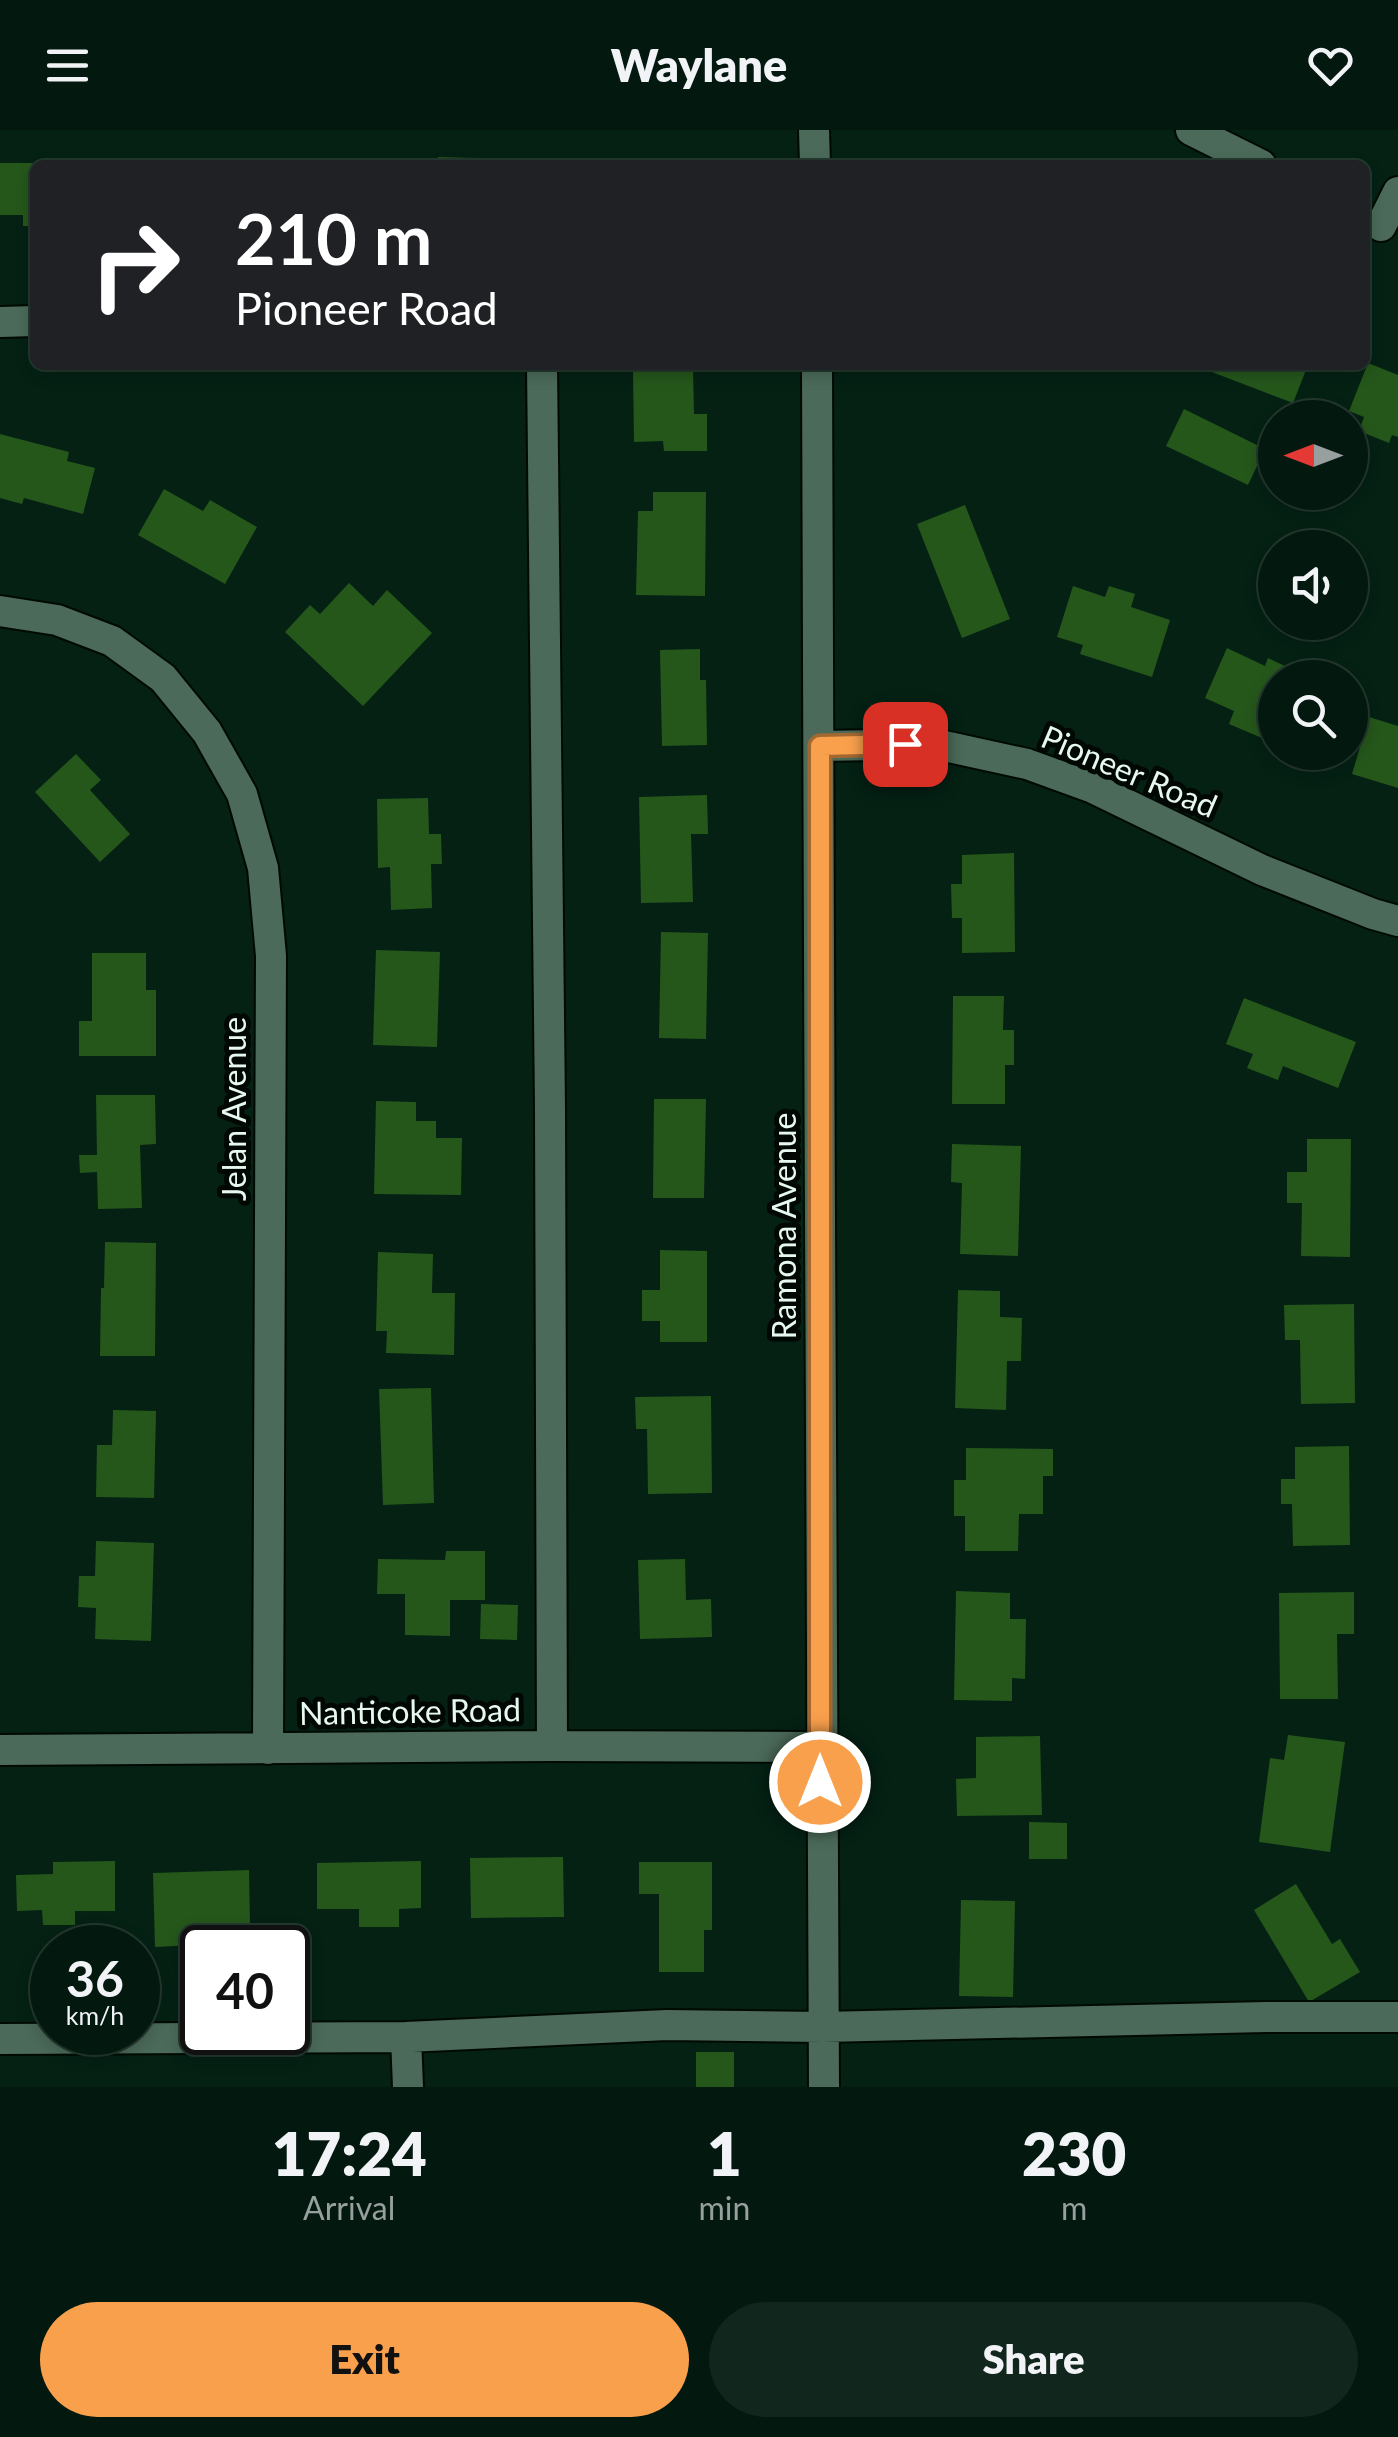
<!DOCTYPE html>
<html lang="en">
<head>
<meta charset="utf-8">
<style>
	:root { --surface:#03190f; --page:#11261d; --text:#f1f3f6; --muted:#97a09e; --line:#24382f; --accent:#f9a04c }
	body { margin:0; font-family:Lato,sans-serif; background:var(--page); color:var(--text); height:100vh; display:flex; flex-direction:column; font-size:38px; white-space:nowrap }
	* { box-sizing:border-box; margin:0 }
	p { font-size:32px; color:var(--muted) }
	.icon { flex:none; width:55px; height:55px; fill:none; stroke:currentColor; stroke-width:2; stroke-linecap:round; stroke-linejoin:round }
	.map { position:relative; height:1957px; overflow:hidden }
	.drawer { display:flex; flex-direction:column; background:var(--surface); flex:1 }
	.drawer>* { flex:none }
	.banner { position:absolute; left:30px; top:30px; width:1340px; height:210px; border-radius:15px; box-shadow:0 5px 15px #0003,0 0 0 2px var(--line); background:#202124; color:#fff; overflow:hidden }
	.needle { width:65px; rotate:270deg }
	.tools { position:absolute; left:1258px; top:270px; display:grid; gap:20px }
	.tools a { display:grid; place-items:center; width:110px; height:110px; border-radius:50%; background:var(--surface); box-shadow:0 5px 15px #0003,0 0 0 2px var(--line); font-size:50px }
	.speed { position:absolute; left:30px; top:1795px; display:flex; gap:20px; font-size:50px; font-weight:700; text-align:center }
	.speed>* { display:grid; place-content:center; width:130px; height:130px; border-radius:50%; background:var(--surface); box-shadow:0 5px 15px #0003,0 0 0 2px var(--line); line-height:1 }
	.speed small { font-size:25px; font-weight:400 }
	.speed .limit { border:5px solid #111; border-radius:15px; background:#fff; color:#111 }
	.pin { position:absolute; display:grid; place-items:center; width:85px; height:85px; color:#fff; margin:-42px; border-radius:20px; box-shadow:0 5px 15px #0006 }
	.me { position:absolute; width:110px; margin:-55px; rotate:0deg; stroke-linejoin:round; filter:drop-shadow(0 0 8px #0008) }
	.turn { display:flex; align-items:center; gap:35px; height:210px; padding:0 40px; font-size:45px }
	.turn .icon { width:130px; height:130px; stroke-width:2.5 }
	.turn b { display:block; font-size:70px; line-height:85px }
	.eta { display:flex; justify-content:space-evenly; align-items:center; height:170px; text-align:center }
	.eta b { font-size:60px; font-weight:800; line-height:70px }
	.primary-button { display:flex; gap:20px; margin-top:auto; padding:20px 40px }
	.primary-button a { flex:1; height:115px; border-radius:60px; background:var(--accent); color:#111; font-size:40px; font-weight:800; line-height:115px; text-align:center }
	.primary-button a+a { background:var(--page); color:var(--text) }
	header { display:flex; justify-content:space-between; align-items:center; height:130px; padding:0 40px; background:var(--surface); font-size:45px; font-weight:800 }
	.map>svg:first-child { display:block }
	.building { fill:#25571b }
	.lines { fill:none; stroke-linecap:round; stroke-linejoin:round }
	.minor-casing { stroke:#000a03; stroke-width:34 }
	.minor { stroke:#4b6a59; stroke-width:30 }
	.route-casing { stroke:#a26831; stroke-width:25 }
	.route { stroke:#f9a04c; stroke-width:18 }
	.labels { text-anchor:middle; stroke-width:10; stroke-linejoin:round; paint-order:stroke }
	.street-label { font-size:32px; fill:#e7f8ee; stroke:#010804 }
</style>
</head>
<body>
<header><svg class="icon" aria-label="menu" viewBox="0 0 24 24"><path d="M4 6h16M4 12h16M4 18h16"/></svg>Waylane<svg class="icon" aria-label="heart" viewBox="0 0 24 24"><path d="M12 20l-8-8c-3-5 5-10 8-4 3-6 11-1 8 4z"/></svg></header>
<div class="map">
<svg width="1398" height="1957" viewBox="0 0 1398 1957">
	<rect width="100%" height="100%" fill="#042114"/>
	<path class="building" d="M438 27 476 28V35H438Z
		M0 33H35V96H23V85H0Z
		M1368 233 1398 245V307L1392 305 1389 313 1359 301 1364 287 1349 281Z
		M1206 235H1308L1293 273 1204 239Z
		M693 239 694 284H707V321H664L663 311 634 312 633 240Z
		M1184 279 1265 319 1248 355 1166 316Z
		M0 304 69 322 67 331 95 338 83 384 24 368 22 374 0 368Z
		M164 359 203 381 210 370 257 397 225 454 138 405Z
		M653 362H706L705 466 636 465 638 381H653Z
		M965 375 1010 489 962 508 917 394Z
		M349 453 373 476 387 460 432 503 363 576 285 502 310 475 320 484Z
		M1073 456 1105 467 1109 456 1135 464 1131 477 1170 490 1152 547 1080 524 1083 515 1057 507Z
		M1227 518 1265 536 1268 528 1289 538 1285 548H1275V603L1266 599 1262 608 1229 594 1234 581 1205 568Z
		M700 519V550H706L707 615 662 616 660 520Z
		M1369 587 1398 596V658L1352 644Z
		M76 624 101 650 90 660 130 704 100 732 35 662Z
		M707 665 708 704H691L693 772 641 773 639 667Z
		M428 668 429 704H441L442 734H431L432 778 391 780 390 737 378 738 377 669Z
		M1014 723 1015 822 962 823V788H952L951 754H962V725Z
		M661 802 708 803 706 909 659 908Z
		M376 820 440 822 437 917 373 915Z
		M92 823H146V860H156V926H79V891H92Z
		M953 866H1004L1003 900H1014V935H1005V974H952Z
		M1244 868 1356 912 1338 958 1283 936 1278 950 1247 938 1253 924 1226 914Z
		M96 965H155L156 1014 140 1015 142 1078 98 1079 97 1042 80 1043 79 1025H97Z
		M654 969H706L704 1068H653Z
		M376 971 416 972V991H436V1008H462L461 1065 374 1064Z
		M1307 1009H1351L1350 1127 1301 1126 1302 1073H1287V1042H1307Z
		M952 1014 1021 1016 1018 1126 960 1124 962 1053 951 1052Z
		M105 1112 156 1113 155 1226H100L101 1158H104Z
		M660 1120 707 1121V1212H660V1191H642V1160H660Z
		M378 1122 433 1124 432 1163H455L454 1225 386 1223 387 1201H376Z
		M958 1160 1000 1161V1187L1022 1188 1021 1231H1007L1006 1280 955 1278Z
		M1354 1174 1355 1273 1301 1274 1300 1210H1285L1284 1175Z
		M431 1258 434 1373 383 1375 379 1259Z
		M711 1266 712 1363 648 1364 647 1299H636L635 1267Z
		M113 1280 156 1281 154 1368 96 1367 97 1315H112Z
		M1349 1316 1350 1415 1293 1416 1292 1374H1281V1349H1295V1317Z
		M966 1318 1053 1319V1346H1043V1384H1019L1018 1421H965V1386H954V1350H966Z
		M96 1411 154 1413 151 1511 95 1509 96 1478 78 1477 79 1446H95Z
		M446 1421H485V1470H450V1506L405 1505V1464H377L378 1429 445 1430Z
		M685 1429 686 1470 711 1469 712 1507 640 1509 638 1430Z
		M956 1461 1010 1463V1489H1026L1025 1549 1012 1548V1571L954 1570Z
		M1354 1462V1504H1337L1338 1569H1280L1279 1463Z
		M481 1474 518 1475 517 1510 480 1509Z
		M1288 1605 1345 1612 1330 1722 1259 1712 1270 1628 1284 1630Z
		M1040 1606 1042 1685 957 1686 956 1649 976 1648V1607Z
		M1029 1692 1067 1693V1729H1029Z
		M563 1727 564 1787 471 1788 470 1728Z
		M115 1731V1781H75V1795H43L42 1780 17 1781 16 1745 53 1744V1732Z
		M421 1731V1778L399 1779V1797H359V1779H317V1733Z
		M639 1732H712V1800H704V1842H659V1764H639Z
		M249 1740 250 1795 193 1797 194 1815 155 1817 153 1743Z
		M1296 1754 1332 1814 1340 1809 1360 1842 1309 1872 1254 1780Z
		M961 1770 1015 1771 1013 1867 959 1866Z
		M696 1922H734V1957H696Z"/>
	<g class="lines">
		<g class="minor-casing">
			<path id="minor" d="M814 0 815 35
				M1191 0 1261 35
				M1381 96 1398 62
				M0 192 35 191
				M542 235 550 979 552 1616
				M817 235C822 809 817 1383 824 1957
				M0 481 57 490 112 511 163 548 207 602 242 664 263 738 271 826 268 1619
				M820 616 935 614 1027 634 1093 658 1262 740 1373 784 1398 791
				M0 1620 552 1616 820 1617
				M0 1909 406 1907
				M408 1957 406 1907 667 1895 823 1897 1266 1887H1398"/>
		</g>
		<use href="#minor" class="minor"/>
	</g>
	<g class="lines">
		<g class="route-casing">
			<path id="route" d="M820 1652V616L905 614"/>
		</g>
		<use href="#route" class="route"/>
	</g>
	<g class="labels">
		<g class="street-label">
			<text transform="translate(1129 642) rotate(23)" y="11">Pioneer Road</text>
			<text transform="translate(235 979) rotate(-90)" y="11">Jelan Avenue</text>
			<text transform="translate(785 1096) rotate(-90)" y="11">Ramona Avenue</text>
			<text transform="translate(410 1582) rotate(-1)" y="11">Nanticoke Road</text>
		</g>
	</g>
</svg>
<div class="tools">
<a><svg class="needle" viewBox="-14 -14 28 28"><path d="M0-13l5 13h-10z" fill="#e53935"/><path d="M0 13l5-13h-10z" fill="#97a09e"/></svg></a>
<a><svg class="icon" aria-label="sound" viewBox="0 0 24 24"><path d="M4 9h4l5-4v14l-5-4H4zM17 9q2 3 0 6"/></svg></a>
<a><svg class="icon" aria-label="search" viewBox="0 0 24 24"><circle cx="10" cy="10" r="6"/><path d="M15 15l6 6"/></svg></a>
</div>
<div class="speed"><div>36<small>km/h</small></div><div class="limit">40</div></div>
<div class="pin" style="left:905px;top:614px;background:#d93025"><svg class="icon" aria-label="arrive" viewBox="0 0 24 24"><path d="M6 21V4h12l-3 4 3 4H6"/></svg></div>
<svg class="me" style="left:820px;top:1652px" viewBox="-20 -20 40 40"><circle r="17" fill="#f9a04c" stroke="#fff" stroke-width="3"/><path d="M0-11L8 9 0 5-8 9z" fill="#fff"/></svg>
<div class="banner">
<div class="turn"><svg class="icon" aria-label="right" viewBox="0 0 24 24"><path d="M7 20v-9h11M14 6l5 5-5 5"/></svg><div><b>210 m</b>Pioneer Road</div></div>
</div>
</div>
<section class="drawer">
<div class="eta">
<div><b>17:24</b><p>Arrival</p></div>
<div><b>1</b><p>min</p></div>
<div><b>230</b><p>m</p></div>
</div>
<div class="primary-button"><a>Exit</a><a>Share</a></div>
</section>
</body>
</html>
